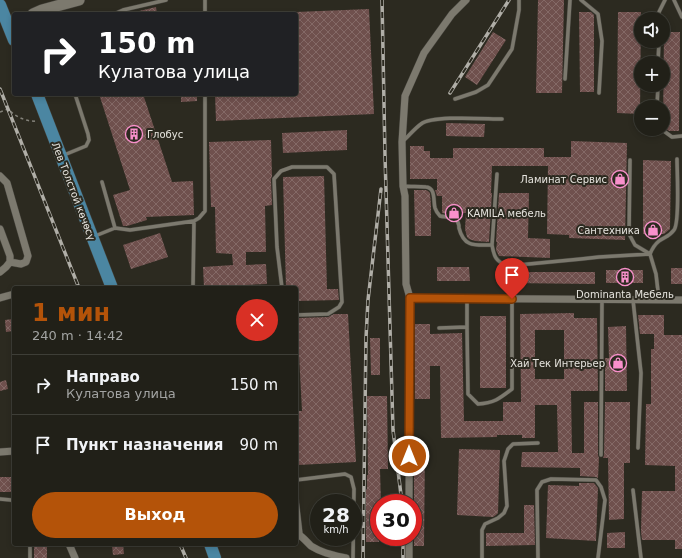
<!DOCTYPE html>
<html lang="ru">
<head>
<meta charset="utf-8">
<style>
	:root { --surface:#212018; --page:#292821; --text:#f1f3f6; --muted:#a2a3a2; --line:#3e3e37; --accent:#b45309 }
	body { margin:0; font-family:"DejaVu Sans",sans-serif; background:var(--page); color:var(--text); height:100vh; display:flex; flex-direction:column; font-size:15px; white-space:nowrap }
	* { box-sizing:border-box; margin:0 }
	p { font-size:13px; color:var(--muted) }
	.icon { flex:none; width:22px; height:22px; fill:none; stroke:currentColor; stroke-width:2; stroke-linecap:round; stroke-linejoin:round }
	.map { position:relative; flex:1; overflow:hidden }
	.details { position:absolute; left:12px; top:286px; width:286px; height:260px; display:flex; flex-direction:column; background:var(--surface); border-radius:4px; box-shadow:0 2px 6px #0003,0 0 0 1px var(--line) }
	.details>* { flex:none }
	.top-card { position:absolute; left:12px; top:12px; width:286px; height:84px; border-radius:4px; box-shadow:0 2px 6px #0003,0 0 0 1px var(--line); background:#202124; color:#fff; overflow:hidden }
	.buttons { position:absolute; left:634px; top:12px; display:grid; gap:8px }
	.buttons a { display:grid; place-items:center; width:36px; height:36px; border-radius:50%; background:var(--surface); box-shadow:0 2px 6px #0003,0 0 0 1px var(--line); font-size:20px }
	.speed { position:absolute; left:310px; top:494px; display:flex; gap:8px; font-size:20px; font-weight:700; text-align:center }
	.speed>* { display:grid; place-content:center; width:52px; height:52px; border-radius:50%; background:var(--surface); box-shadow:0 2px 6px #0003,0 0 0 1px var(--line); line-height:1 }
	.speed small { font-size:10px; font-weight:400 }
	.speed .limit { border:6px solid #d22; background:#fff; color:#111 }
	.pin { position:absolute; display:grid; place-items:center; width:34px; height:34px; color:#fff; margin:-41px -17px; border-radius:50% 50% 50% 0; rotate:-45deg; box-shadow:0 0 4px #0007 }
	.pin .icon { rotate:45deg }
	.me { position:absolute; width:44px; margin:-22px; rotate:0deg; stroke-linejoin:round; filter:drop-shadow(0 0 3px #0008) }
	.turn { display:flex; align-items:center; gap:14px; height:84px; padding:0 20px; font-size:18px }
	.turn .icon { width:52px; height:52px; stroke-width:2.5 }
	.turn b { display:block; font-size:28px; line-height:34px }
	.round { display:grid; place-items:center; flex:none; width:42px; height:42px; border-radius:21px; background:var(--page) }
	.summary { display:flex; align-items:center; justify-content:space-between; height:68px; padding:0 20px }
	h1 { font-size:24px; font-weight:600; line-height:30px; color:var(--accent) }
	.action { display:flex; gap:8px; margin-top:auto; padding:8px 20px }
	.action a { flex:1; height:46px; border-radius:24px; background:var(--accent); color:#fff; font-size:16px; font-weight:600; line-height:46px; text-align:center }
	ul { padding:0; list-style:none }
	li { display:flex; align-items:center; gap:12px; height:60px; padding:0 20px; border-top:1px solid var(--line) }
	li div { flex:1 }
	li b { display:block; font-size:15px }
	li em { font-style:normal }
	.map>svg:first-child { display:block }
	.building { fill:url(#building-cross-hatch); fill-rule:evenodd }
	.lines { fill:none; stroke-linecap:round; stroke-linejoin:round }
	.lane-casing { stroke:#46443d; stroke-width:4.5 }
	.street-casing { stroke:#46443d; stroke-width:8 }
	.secondary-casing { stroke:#46443d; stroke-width:12 }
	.primary-casing { stroke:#46443d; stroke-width:13 }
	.path { stroke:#838179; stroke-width:1.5; stroke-dasharray:3 3; stroke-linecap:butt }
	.lane { stroke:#7c796e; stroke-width:3.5 }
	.street { stroke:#7c796e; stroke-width:7 }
	.secondary { stroke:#7c796e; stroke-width:11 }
	.primary { stroke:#4b86a2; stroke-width:12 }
	.rail-casing { stroke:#b0aea7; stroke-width:3.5 }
	.rail { stroke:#2c2a20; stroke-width:2; stroke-dasharray:6; stroke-linecap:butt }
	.route-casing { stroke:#753606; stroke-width:10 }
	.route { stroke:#b45309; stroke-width:7 }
	.labels { text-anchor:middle; stroke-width:4; stroke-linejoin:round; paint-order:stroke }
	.poi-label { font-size:10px; fill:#e6e4de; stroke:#2c2a20; text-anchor:end }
	.street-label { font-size:10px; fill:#e6e4de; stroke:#2c2a20 }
</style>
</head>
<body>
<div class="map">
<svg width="682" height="558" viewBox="0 0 682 558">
	<defs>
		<pattern id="building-cross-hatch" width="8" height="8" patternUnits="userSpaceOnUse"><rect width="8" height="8" fill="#6f504d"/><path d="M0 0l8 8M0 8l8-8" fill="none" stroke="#846966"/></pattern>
	</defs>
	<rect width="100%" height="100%" fill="#2c2a20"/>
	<path class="building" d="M538 0H564L562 93H536Z
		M156 7 157 14H135V12Z
		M369 9 374 114 216 121 215 94H296V12Z
		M579 12H591L594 15V92H580Z
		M618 12H641L640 114 617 113Z
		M493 32 506 40 477 85 465 77Z
		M664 32H680L679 131H669L663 127Z
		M99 94H143L172 182 193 181 194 215 146 217 147 220 127 226H123L113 195 130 190Z
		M181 94H197V101L181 102Z
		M446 123 485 124 484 137 446 136Z
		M347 130V150L283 153 282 133Z
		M271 140 272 176 271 179 272 205 265 206 266 252H246V265L266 264 267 284 204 287 203 267 233 265 232 254 216 253 215 207H211L209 142Z
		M571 141 627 143 625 240 569 238V235L547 234 548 166H492L491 193H492L489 242 475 241 469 239 467 237 465 229 466 213H453V215L442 213V196H437L435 190H437V179H410V146H424V151H430V158H453V148H544V157H571Z
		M643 160 671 161 670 229 664 234H643Z
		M324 176 327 289H338L339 300 296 301V288H286L283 177Z
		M414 190H426L428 191 430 193 431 205V236H415Z
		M499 193H529L528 238 550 239V258L499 256 496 250 497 242H496Z
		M160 233 168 257 131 269 123 245Z
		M437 267H469L470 281H437Z
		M671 268H682V284H671Z
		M606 270H643V283H606Z
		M507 272H595V284L507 283Z
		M574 313V318H597L598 391H571L572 453H584V402H598V455L599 458 598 478 596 477 580 476V468L521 467 522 452H558L557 405H535V438H522V435H497V437L441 438 440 366H430V399H415V324H430V334L462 333 464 421H503V402H521L520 314ZM535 330H564V379H535Z
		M334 314H348L356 462 298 465 296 411H302L297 318 328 317Z
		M638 315H664V335H682V549H675V540H642L641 532 642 491H675V466L645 465 646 404H651V349H654V334H640Z
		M480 316H506V388H480Z
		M13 319 14 331 6 332 5 320Z
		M626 326 627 391H605V358H609L608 327Z
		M370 338H380V375H371Z
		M6 380 8 389 0 391V382Z
		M367 396H387L388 469H380L381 503H379V542H366V490L367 489V475H368Z
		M605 402H630V463H624V519L609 520 608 458H603L604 455Z
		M414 448H425L424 546H414V537L413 534V506L414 503Z
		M459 449 500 450 498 513 496 515 493 517 457 515Z
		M0 477H14V492H0Z
		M579 483H594L598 488 596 541 546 538 548 485 579 486Z
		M524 505H534L535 545 486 546V533H524Z
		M625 532V548H607V533Z
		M34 544H47V558H34Z
		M123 544 124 554 113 555 112 546Z"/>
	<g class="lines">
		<g class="lane-casing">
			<path id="lane" d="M581 0 598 14 602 41 599 93
				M674 0 682 17
				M114 14 123 10 166 0
				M205 14V0
				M659 19V12L665 0
				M658 63 659 41
				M565 79 570 0
				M455 99 476 92 488 85 512 49 519 10V0
				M657 107 658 85
				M661 129 672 137 682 136
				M403 141C409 136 414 129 421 124 433 115 485 119 502 119
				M64 155 86 146 89 140 88 134 75 94
				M630 160 629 234 635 245 650 254 656 274 659 300
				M497 174 492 245C494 257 496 261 507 266L581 259 599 257 650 254C652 249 654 245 659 241 664 237 669 237 674 230 680 222 677 172 677 159
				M102 182 115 228
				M403 186C411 187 418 186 426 187 436 188 433 201 435 208 436 211 437 213 440 216 444 217 452 217 455 219 458 221 459 225 459 228 464 248 476 245 492 245
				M95 236 115 228 130 230 194 221 199 218 205 211V94
				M193 288 194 221
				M282 288 277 247 274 179 281 171 292 167H327L334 174 342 302 339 307 328 314 296 315
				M633 300 641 373 638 448
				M467 327 468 394 478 404C494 403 499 399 512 389V299
				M439 328 467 327V299
				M601 455 602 299
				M296 480 345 474 351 477 354 489 353 558
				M633 490 641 558
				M296 492 301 535
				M0 499 11 500 14 502
				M29 544 30 545V558
				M482 558V530L485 524 498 518 504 513 507 506 504 461 508 449 513 444 538 443
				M538 558 537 490 542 482 551 479 596 480 601 487 605 500 598 558"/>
		</g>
		<g class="street-casing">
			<path id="street" d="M0 176 7 183 28 256 26 262 21 264 10 262
				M0 229 10 256V262L6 267 0 272
				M0 298 14 294
				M410 298 682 300
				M0 452 14 451
				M409 503 410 298 406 284 405 196 403 186 402 142 405 96 424 53 452 14 466 0
				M296 533C302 536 306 541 311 546 322 553 333 555 346 558
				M69 544 75 558
				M409 558V537"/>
		</g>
		<g class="secondary-casing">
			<path id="secondary" d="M33 14 42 10 79 0"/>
		</g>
		<g class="primary-casing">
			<path id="primary" d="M0 5 14 40
				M37 94 112 288
				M210 544 215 558"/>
		</g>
		<path class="path" d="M0 112 8 109C16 117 26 122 37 121"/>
		<use href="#lane" class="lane"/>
		<use href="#street" class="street"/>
		<use href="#secondary" class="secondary"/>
		<use href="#primary" class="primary"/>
		<g class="rail-casing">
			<path id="rail" d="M382 0 385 156 393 430 402 503
				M0 89 79 288
				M450 93 509 0
				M403 537V558
				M180 544 186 558
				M363 558 366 338 368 300 381 189"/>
		</g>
		<use href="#rail" class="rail"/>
	</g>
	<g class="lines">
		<g class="route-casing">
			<path id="route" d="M409 456 410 298 512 299"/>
		</g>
		<use href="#route" class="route"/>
	</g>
	<defs>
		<g id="building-ring" transform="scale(0.9)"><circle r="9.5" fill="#2c2a20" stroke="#f890cb" stroke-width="1.5"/><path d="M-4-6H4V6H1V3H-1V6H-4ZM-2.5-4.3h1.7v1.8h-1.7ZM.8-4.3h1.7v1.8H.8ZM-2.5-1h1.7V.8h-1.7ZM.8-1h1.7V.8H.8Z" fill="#f890cb"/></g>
		<g id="shop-ring" transform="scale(0.9)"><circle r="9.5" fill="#2c2a20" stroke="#f890cb" stroke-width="1.5"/><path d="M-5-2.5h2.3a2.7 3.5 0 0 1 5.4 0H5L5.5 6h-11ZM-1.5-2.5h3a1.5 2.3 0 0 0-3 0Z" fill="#f890cb"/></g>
	</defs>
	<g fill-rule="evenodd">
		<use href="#building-ring" x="134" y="134"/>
		<use href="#shop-ring" x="620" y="179"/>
		<use href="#shop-ring" x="454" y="213"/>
		<use href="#shop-ring" x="653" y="230"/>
		<use href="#building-ring" x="625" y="277"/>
		<use href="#shop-ring" x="618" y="363"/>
	</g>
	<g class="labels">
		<g class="poi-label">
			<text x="147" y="138" text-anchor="start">Глобус</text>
			<text x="607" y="183">Ламинат Сервис</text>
			<text x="467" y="217" text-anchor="start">KAMILA мебель</text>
			<text x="640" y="234">Сантехника</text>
			<text x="625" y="298" text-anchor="middle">Dominanta Мебель</text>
			<text x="605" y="367">Хай Тек Интерьер</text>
		</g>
		<g class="street-label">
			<text transform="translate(74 191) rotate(69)" y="4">Лев Толстой көчөсү</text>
		</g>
	</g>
</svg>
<div class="buttons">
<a><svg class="icon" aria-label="sound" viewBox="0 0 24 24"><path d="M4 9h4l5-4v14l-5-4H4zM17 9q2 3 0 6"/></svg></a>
<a>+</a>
<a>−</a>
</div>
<div class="speed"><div>28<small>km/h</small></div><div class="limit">30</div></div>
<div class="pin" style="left:512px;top:299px;background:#d93025"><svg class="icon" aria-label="arrive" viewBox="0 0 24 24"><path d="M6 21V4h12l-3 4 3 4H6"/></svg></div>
<svg class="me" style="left:409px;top:456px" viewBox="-20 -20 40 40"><circle r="17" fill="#b45309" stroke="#fff" stroke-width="3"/><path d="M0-11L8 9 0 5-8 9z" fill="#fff"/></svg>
<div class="top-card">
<div class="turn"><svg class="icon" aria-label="right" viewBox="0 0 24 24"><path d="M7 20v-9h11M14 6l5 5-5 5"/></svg><div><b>150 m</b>Кулатова улица</div></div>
</div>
<section class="details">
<div class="summary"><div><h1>1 мин</h1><p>240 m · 14:42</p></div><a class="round" style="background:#d93025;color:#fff"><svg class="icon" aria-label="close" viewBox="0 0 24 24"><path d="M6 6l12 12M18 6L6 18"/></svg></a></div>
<ul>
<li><svg class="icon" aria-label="right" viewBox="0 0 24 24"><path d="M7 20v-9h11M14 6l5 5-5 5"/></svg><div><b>Направо</b><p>Кулатова улица</p></div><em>150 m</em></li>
<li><svg class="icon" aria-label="arrive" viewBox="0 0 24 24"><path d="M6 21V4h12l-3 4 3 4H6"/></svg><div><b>Пункт назначения</b></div><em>90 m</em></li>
</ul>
<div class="action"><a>Выход</a></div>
</section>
</div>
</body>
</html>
